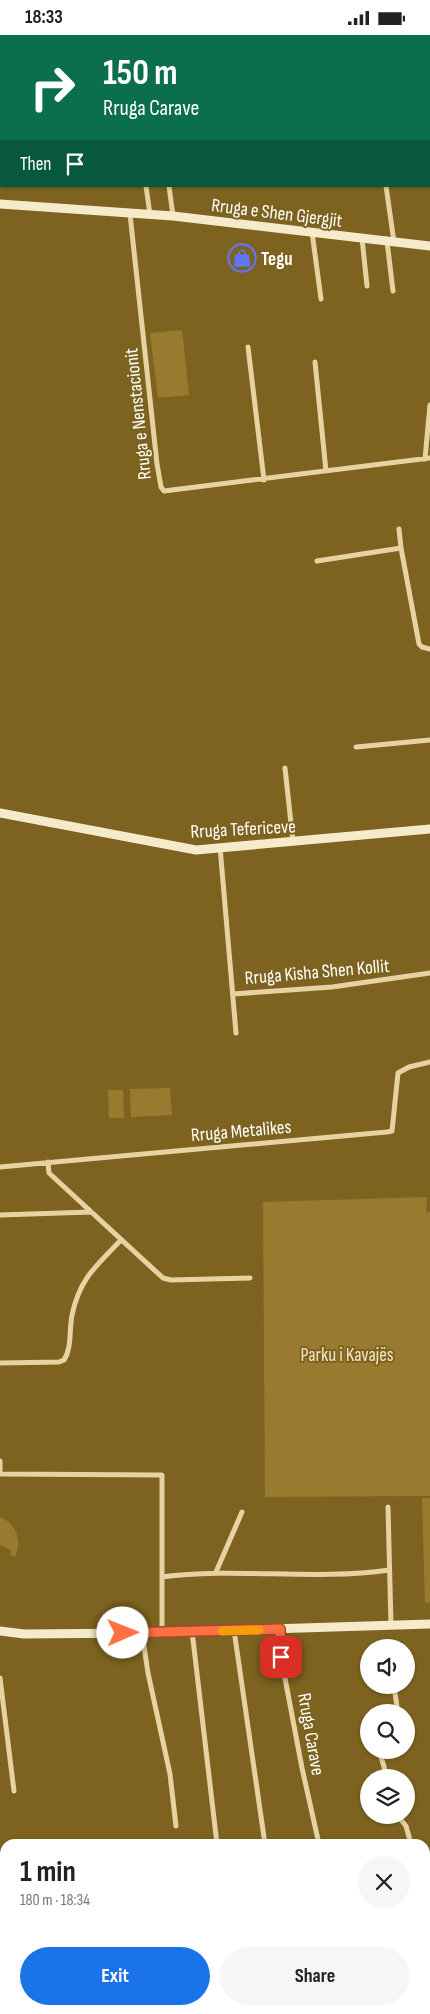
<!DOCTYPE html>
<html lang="en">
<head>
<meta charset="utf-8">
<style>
	:root { --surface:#fff; --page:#f6f6f6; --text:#222; --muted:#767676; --accent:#1a73e8 }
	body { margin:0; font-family:"Sofia Sans Condensed",sans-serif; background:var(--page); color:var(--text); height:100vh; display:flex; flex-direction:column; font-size:19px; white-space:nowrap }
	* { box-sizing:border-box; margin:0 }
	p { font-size:16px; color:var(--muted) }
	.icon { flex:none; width:28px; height:28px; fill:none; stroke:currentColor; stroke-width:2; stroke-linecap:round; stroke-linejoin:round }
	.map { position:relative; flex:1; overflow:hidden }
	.details { position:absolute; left:0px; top:1804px; width:430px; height:176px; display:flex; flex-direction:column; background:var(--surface); border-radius:15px 15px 0 0; box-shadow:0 1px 4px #0004 }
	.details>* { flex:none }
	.guide { position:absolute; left:0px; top:0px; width:430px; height:152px; box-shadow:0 1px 4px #0004; background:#0b6e4f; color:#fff; overflow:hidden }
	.controls { position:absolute; left:360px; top:1604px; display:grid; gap:10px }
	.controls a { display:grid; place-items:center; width:55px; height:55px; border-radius:50%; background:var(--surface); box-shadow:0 1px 4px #0004; font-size:25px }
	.pin { position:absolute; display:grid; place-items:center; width:42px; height:42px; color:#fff; margin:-21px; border-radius:10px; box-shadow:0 2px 8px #0006 }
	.me { position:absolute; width:55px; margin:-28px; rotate:89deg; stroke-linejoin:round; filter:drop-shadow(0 0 4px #0008) }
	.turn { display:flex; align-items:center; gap:18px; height:105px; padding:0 20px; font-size:22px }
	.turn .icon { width:65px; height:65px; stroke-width:2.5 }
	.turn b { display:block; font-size:35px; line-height:42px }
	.then { display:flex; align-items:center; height:48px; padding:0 20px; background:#0003; gap:10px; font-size:19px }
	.round { display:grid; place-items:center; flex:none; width:52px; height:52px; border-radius:26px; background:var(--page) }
	.overview { display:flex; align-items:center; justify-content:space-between; height:85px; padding:0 20px }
	h1 { font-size:30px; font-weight:700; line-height:38px }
	.button { display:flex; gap:10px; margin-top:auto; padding:10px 20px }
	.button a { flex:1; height:58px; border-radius:30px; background:var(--accent); color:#fff; font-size:20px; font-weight:700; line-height:58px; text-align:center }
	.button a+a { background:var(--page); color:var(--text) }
	.status { display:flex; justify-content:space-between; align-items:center; height:35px; padding:0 25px; background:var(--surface); direction:ltr }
	.status svg { height:14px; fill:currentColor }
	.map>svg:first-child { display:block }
	.green { fill:#997b2f }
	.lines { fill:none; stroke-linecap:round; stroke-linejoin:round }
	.street { stroke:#e7d3a2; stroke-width:5 }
	.secondary { stroke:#f6eacc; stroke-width:9 }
	.route-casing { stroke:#a6492c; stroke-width:12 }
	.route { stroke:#ff7043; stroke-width:9 }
	.slow { stroke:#f59e0b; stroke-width:9 }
	.labels { text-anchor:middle; stroke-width:4; stroke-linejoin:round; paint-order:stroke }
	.street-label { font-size:19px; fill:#fff; stroke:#7d631f }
	.poi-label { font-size:19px; font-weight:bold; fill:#fff; stroke:#7d631f; text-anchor:start }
	.park-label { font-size:19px; fill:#f5e7c5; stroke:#7d631f }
</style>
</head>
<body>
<div class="status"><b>18:33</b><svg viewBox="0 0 49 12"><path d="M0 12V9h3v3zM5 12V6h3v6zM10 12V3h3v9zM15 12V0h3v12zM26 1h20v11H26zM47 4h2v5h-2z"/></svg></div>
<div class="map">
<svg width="430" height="1979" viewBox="0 0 430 1979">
	<rect width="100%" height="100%" fill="#7d631f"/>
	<path class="green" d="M182 295 189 360 158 363 150 298Z
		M170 1053 172 1080 131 1082 130 1054Z
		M108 1055H123L124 1083H109Z
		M427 1162 426 1177H430V1461L265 1462 263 1167Z
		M422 1463H430V1567L425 1568Z
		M0 1482C17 1489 22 1506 15 1522L10 1520 11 1515 0 1510Z"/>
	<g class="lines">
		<path class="street" d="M381 1 388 0
			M429 47H430
			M429 102H430
			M146 151 150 180
			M169 151 173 181
			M386 151 394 207
			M130 179 157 429 161 452 164 456 430 423
			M312 197 321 264
			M362 203 367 251
			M387 206 393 256
			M248 312 264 445
			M315 327 326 436
			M425 424 430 370
			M399 494 401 513
			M317 526 401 513 419 609 422 612 430 614
			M356 712 430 705
			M285 733 293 807
			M220 812 236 998
			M233 959 332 952 430 938
			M48 1127 49 1138 163 1243 171 1245 250 1243
			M0 1132 387 1097 392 1096 398 1038 409 1032 430 1027
			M0 1180 91 1177
			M0 1328 59 1327 64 1325C72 1313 69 1295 72 1280 80 1243 96 1231 121 1205
			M0 1426V1439
			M0 1439 162 1440V1597
			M388 1472 391 1590
			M216 1537 242 1477
			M162 1542C236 1532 313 1546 389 1535
			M280 1594 281 1622 302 1733 319 1809
			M234 1595 265 1809
			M192 1596 217 1809
			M142 1598 148 1638 170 1739 176 1791
			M0 1643 14 1756
			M395 1658 398 1678
			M379 1715 387 1742
			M397 1780 406 1791 411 1809
			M50 1975V1979
			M120 1975V1979
			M164 1975 165 1979
			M208 1975V1979"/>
		<path class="secondary" d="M0 169 173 181 430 211
			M0 778 196 815 430 794
			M0 1596 24 1599 142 1598 430 1589
			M425 1968 430 1967
			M345 1979 370 1975"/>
	</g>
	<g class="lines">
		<g class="route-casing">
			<path id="route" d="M123 1598 280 1594 281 1622"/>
		</g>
		<use href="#route" class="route"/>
		<path class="slow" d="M222 1596 259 1595"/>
	</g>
	<defs>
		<g id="shop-ring" transform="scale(1.4375)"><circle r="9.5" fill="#7d631f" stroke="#6275f5" stroke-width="1.5"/><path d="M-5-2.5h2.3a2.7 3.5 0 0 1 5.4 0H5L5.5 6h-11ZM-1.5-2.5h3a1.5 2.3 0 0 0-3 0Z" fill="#6275f5"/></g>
	</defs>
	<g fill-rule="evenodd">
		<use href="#shop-ring" x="242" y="223"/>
	</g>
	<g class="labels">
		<g class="street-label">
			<text transform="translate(277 177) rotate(7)" y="7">Rruga e Shen Gjergjit</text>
			<text transform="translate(137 379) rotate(-96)" y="7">Rruga e Nenstacionit</text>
			<text transform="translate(243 793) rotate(-3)" y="7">Rruga Tefericeve</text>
			<text transform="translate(317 936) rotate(-5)" y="7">Rruga Kisha Shen Kollit</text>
			<text transform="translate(241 1095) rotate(-5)" y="7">Rruga Metalikes</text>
			<text transform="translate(312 1699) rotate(80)" y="7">Rruga Carave</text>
		</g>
		<g class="poi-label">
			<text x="261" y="230">Tegu</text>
		</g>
		<g class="park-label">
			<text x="347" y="1326">Parku i Kavajës</text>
		</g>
	</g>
</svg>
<div class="controls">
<a><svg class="icon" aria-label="sound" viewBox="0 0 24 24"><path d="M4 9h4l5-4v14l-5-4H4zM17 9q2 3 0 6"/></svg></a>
<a><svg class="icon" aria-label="search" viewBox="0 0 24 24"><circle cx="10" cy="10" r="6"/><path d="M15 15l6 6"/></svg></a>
<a><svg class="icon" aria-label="layers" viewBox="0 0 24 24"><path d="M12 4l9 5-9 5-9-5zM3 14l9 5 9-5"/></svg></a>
</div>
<div class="pin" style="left:281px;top:1622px;background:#d93025"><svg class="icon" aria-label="arrive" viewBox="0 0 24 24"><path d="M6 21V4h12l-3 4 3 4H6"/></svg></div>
<svg class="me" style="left:123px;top:1598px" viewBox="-20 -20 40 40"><circle r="19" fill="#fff"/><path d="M0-13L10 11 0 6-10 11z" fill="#ff7043"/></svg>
<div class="guide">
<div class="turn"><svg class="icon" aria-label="right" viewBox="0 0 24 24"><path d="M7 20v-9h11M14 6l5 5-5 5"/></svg><div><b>150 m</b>Rruga Carave</div></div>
<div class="then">Then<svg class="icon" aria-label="arrive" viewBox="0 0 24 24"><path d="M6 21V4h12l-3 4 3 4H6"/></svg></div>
</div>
<section class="details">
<div class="overview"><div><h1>1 min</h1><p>180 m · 18:34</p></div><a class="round"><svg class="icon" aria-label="close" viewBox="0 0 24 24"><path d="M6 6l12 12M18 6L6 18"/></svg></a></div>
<div class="button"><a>Exit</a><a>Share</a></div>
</section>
</div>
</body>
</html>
